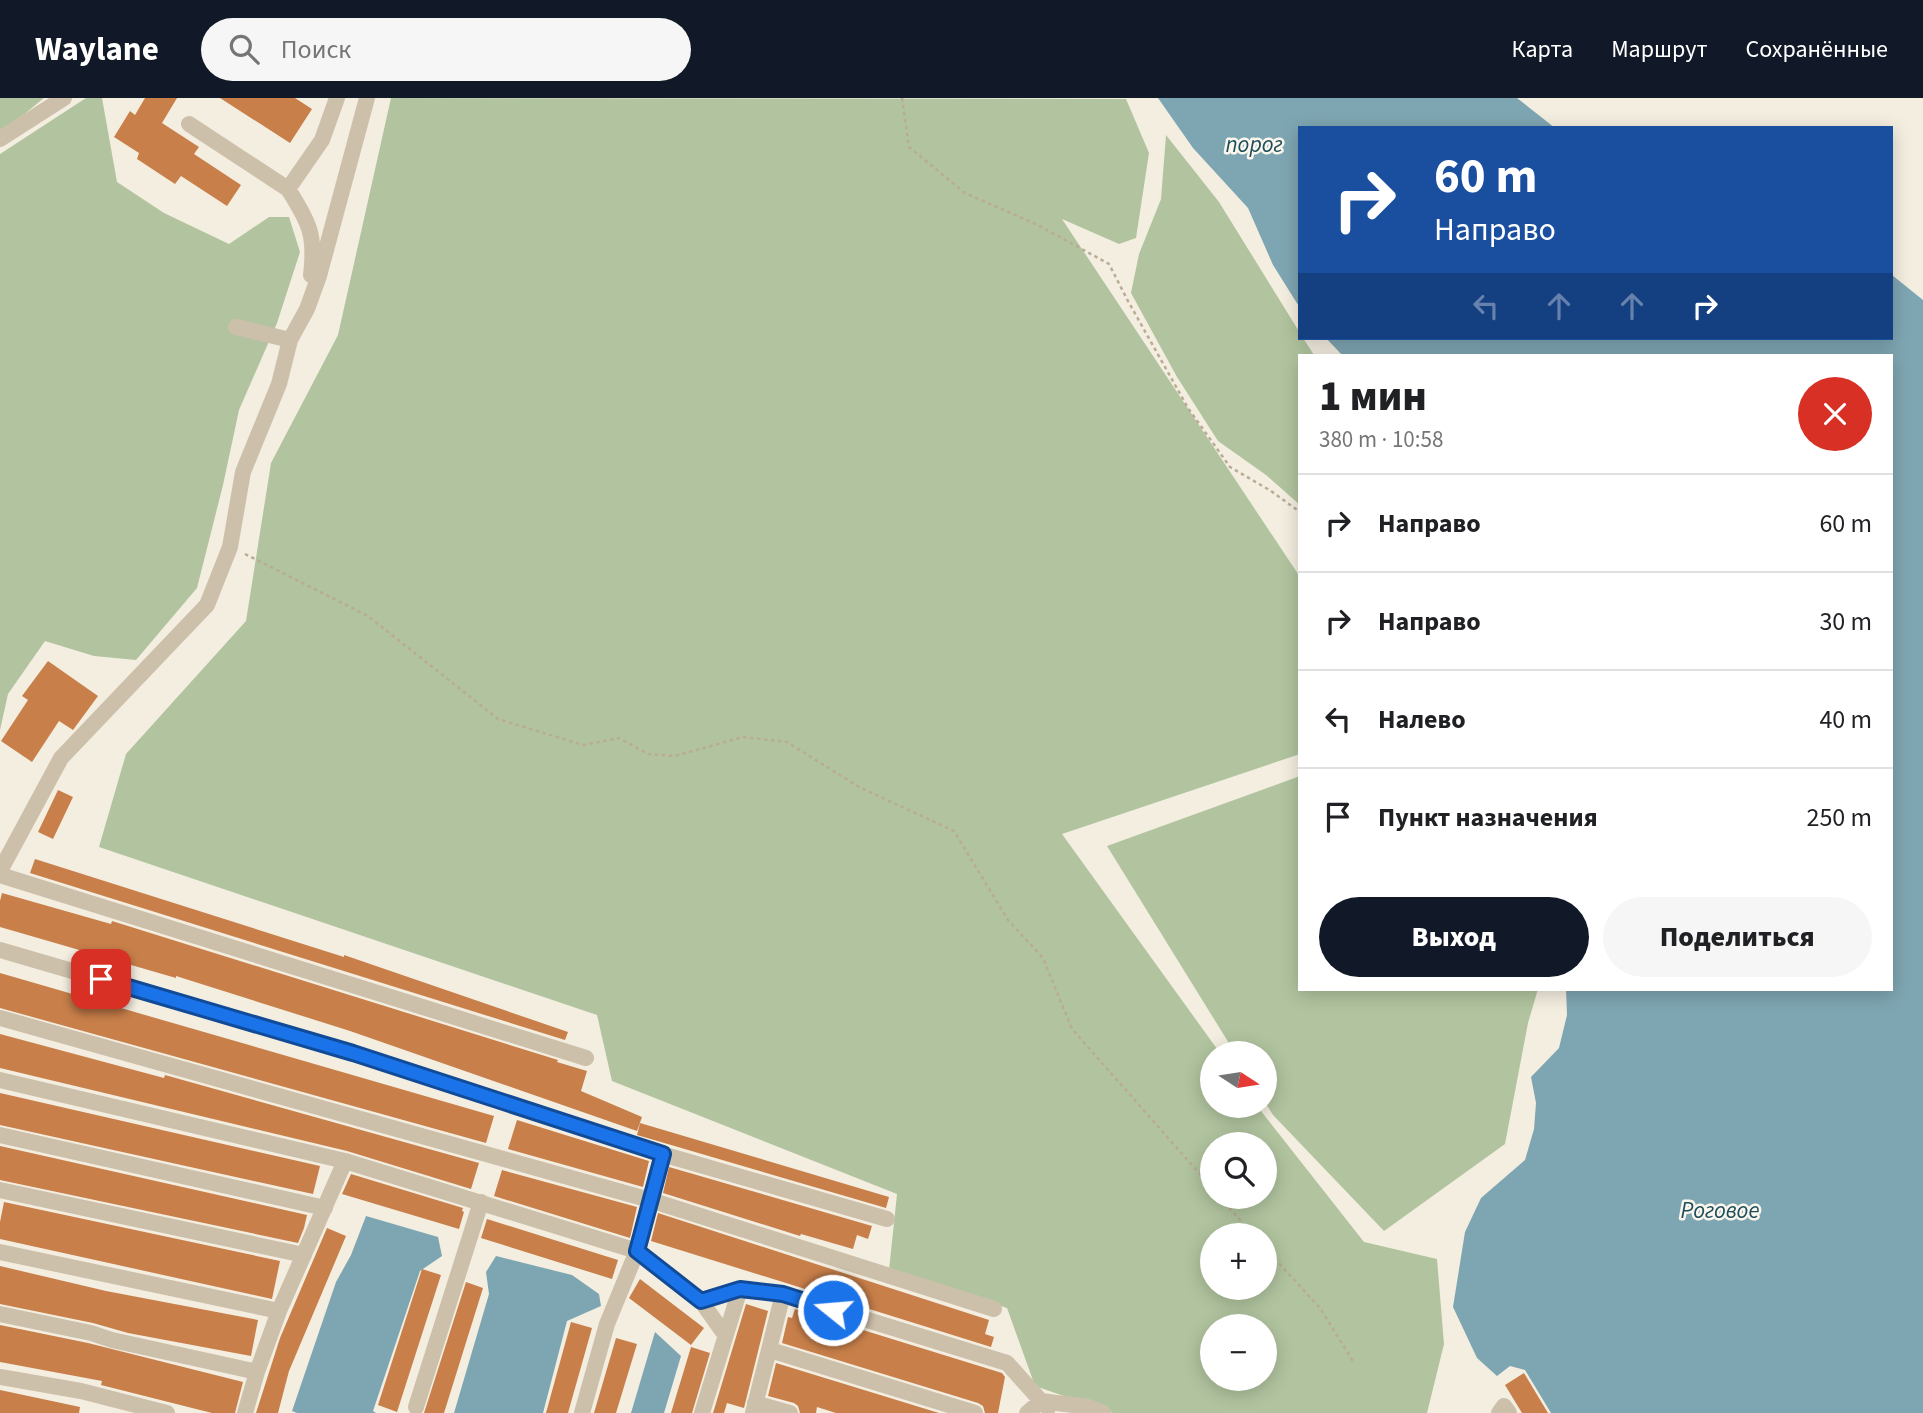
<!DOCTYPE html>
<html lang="ru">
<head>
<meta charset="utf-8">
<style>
	:root { --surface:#fff; --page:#f6f6f6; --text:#202124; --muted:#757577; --line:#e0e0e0; --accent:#111827 }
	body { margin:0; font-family:"Source Sans 3",sans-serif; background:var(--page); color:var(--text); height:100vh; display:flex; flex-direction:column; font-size:26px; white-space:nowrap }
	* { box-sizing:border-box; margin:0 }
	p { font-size:23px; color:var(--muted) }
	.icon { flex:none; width:38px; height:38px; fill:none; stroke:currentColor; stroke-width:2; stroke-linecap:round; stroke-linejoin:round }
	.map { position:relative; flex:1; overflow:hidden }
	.panel { position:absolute; left:1298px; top:256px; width:595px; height:637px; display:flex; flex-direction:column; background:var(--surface); border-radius:0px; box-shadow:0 4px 18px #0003 }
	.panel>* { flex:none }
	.top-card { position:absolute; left:1298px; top:28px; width:595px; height:214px; border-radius:0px; box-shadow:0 4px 18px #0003; background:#1a4fa0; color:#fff; overflow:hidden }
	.needle { width:46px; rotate:102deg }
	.tools { position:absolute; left:1200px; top:943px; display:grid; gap:14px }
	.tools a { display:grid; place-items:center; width:77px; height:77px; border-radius:50%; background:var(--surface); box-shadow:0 4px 18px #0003; font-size:35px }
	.pin { position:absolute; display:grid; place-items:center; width:60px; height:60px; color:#fff; margin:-30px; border-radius:14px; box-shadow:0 4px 10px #0006 }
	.me { position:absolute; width:77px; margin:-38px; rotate:287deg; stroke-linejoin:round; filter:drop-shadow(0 0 5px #0008) }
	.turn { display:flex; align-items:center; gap:24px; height:147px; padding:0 21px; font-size:32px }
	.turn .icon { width:91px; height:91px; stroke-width:2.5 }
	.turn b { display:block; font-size:49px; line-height:60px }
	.lanes { display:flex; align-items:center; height:66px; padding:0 21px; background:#0003; justify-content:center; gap:35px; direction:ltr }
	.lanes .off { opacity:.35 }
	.round { display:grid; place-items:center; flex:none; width:74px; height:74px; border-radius:37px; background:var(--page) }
	.head { display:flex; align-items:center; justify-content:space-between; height:119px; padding:0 21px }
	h1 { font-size:42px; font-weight:800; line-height:52px }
	.primary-button { display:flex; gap:14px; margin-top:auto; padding:14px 21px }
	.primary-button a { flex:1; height:80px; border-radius:42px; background:var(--accent); color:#fff; font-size:28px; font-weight:800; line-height:80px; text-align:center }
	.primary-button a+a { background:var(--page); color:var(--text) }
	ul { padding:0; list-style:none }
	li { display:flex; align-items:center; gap:21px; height:98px; padding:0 21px; border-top:2px solid var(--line) }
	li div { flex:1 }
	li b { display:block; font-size:26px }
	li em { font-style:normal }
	header { display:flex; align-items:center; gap:42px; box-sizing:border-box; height:98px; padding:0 35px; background:var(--accent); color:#fff }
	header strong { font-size:33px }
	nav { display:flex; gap:38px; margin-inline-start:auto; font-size:24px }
	.search { width:490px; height:63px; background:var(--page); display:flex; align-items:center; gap:18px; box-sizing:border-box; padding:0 24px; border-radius:38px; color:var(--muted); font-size:26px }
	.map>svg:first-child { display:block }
	.green { fill:#b1c49f; fill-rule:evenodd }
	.water { fill:#7ea6b2 }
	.building { fill:#c87f4a }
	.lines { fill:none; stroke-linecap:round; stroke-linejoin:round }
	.path { stroke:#b9ab95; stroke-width:2.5; stroke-dasharray:3.5 3.5; stroke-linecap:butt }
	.minor { stroke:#cdc0ab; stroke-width:16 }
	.route-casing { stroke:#114b97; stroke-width:18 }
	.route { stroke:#1a73e8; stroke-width:12 }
	.labels { text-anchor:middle; stroke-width:5; stroke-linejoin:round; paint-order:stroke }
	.water-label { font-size:23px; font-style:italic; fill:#1e4e5d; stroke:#fbf7ed }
</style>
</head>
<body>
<header>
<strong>Waylane</strong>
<div class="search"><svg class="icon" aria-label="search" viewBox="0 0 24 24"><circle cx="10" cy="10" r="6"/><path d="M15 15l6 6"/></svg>Поиск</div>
<nav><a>Карта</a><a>Маршрут</a><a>Сохранённые</a></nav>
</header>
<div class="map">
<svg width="1923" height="1315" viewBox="0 0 1923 1315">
	<rect width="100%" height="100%" fill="#f4eee0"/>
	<path class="green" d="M0 0H44L0 36Z
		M86 0H102L117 84 164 115 229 146 269 119H289L300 154 277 225 239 312 223 387 197 490 136 562 94 558 45 543 8 596 0 632V56Z
		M391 0 1126 1 1149 55 1136 140 1119 146 1062 121 1300 479V656L1062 736 1220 955 1213 956V1008H1257L1364 1144 1437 1161 1444 1246 1427 1315H1113L1035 1288 1007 1210 889 1172 897 1096 612 983 597 917 99 749 126 656 246 523 271 365 338 237ZM1213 1046H1265V1099H1213ZM1213 1138H1265V1190H1213ZM1213 1228H1265V1281H1213Z
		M1166 37 1219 104 1300 235V240H1303L1314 257H1300V407L1266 377 1218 343 1177 279 1131 195 1139 156 1161 101Z
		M1300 678V891H1538L1528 925 1505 1046 1384 1133 1273 1017 1265 1004V956L1235 955 1107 748Z"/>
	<path class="water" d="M1158 0H1517L1555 30H1300V210L1273 167 1248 110 1193 50Z
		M1892 177 1923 202V1315H1551L1525 1272 1510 1268 1497 1278 1477 1260 1453 1209 1465 1134 1481 1100 1525 1062 1534 1031 1536 1005 1531 979 1559 950 1567 917 1566 891H1892V257H1342L1326 240H1892Z
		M366 1118 438 1139 442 1158 420 1173 373 1313 376 1315H297L292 1313 336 1184 351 1157Z
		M496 1158 572 1177 599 1196 601 1208 567 1223 543 1315H454L489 1196 486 1174Z
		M655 1234 681 1258 664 1315H631Z"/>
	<path class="building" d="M145 0H177L162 25 199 49 194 56 241 87 227 108 181 78 175 86 137 61 139 55 114 39 130 13 135 17Z
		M220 0H295L312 11 290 45Z
		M48 563 98 598 73 632 59 623 32 664 1 643 28 602 22 598Z
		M58 692 73 699 53 741 38 734Z
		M35 761 344 859V857L568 934 565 942 30 775Z
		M2 795 111 826 112 823 558 962 557 964 587 973 581 993 642 1019 637 1033 350 933 176 878V880L0 829V803Z
		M0 875 494 1018 486 1045 0 910Z
		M0 936 164 980 165 977 479 1065 471 1091 347 1053 0 970Z
		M0 995 320 1068 313 1096 0 1027Z
		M517 1022 649 1063 643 1089 508 1051Z
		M640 1025 889 1099 886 1110 637 1037Z
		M0 1048 307 1117 304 1130 298 1145 0 1082Z
		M669 1069 872 1128 868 1141 857 1137 853 1151 801 1136 800 1138 663 1095Z
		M502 1072 637 1109 630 1140 494 1098Z
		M351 1076 463 1110 462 1113 464 1114 459 1131 342 1096Z
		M4 1104 280 1163 272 1201 0 1141V1124Z
		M658 1115 989 1222 985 1236 994 1239 991 1249 651 1143Z
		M487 1121 618 1162 612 1181 481 1140Z
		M327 1130 346 1138 289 1273 278 1315H256L280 1240Z
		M0 1168 106 1193 258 1222 251 1258 128 1235 93 1225 0 1206Z
		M422 1171 441 1177 397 1314 378 1307Z
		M640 1181 704 1230 691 1247 629 1200Z
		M466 1184 483 1190 444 1315H424Z
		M746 1206 768 1213 744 1310 727 1305 724 1315H713Z
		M795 1211 1002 1275 1005 1279 998 1315H985L983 1308 978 1305 782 1245 788 1219 792 1220Z
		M571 1224 592 1230 568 1315H546Z
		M0 1227 88 1245 243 1284 235 1315H212L101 1287 102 1283 0 1264Z
		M616 1240 637 1246 616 1315H594Z
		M691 1249 710 1255 692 1315H671Z
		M776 1265 939 1315H836L817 1309 816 1315H800L798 1308 794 1305 768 1298Z
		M1524 1275 1548 1315H1522L1505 1287Z
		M0 1292 80 1309 79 1315H0Z"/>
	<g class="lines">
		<path class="path" d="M902 0 909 49 965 95 1038 127 1109 166 1128 203 1188 310 1230 369 1271 393 1300 414
			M245 456 368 518 498 621 583 647 619 640 648 656 675 658 743 639 787 644 859 689 954 733 1008 822 1043 860 1072 931 1213 1091
			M1220 1099 1254 1138
			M1265 1150 1320 1210 1354 1265"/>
		<path class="minor" d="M189 26 288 91 322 42 337 0
			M0 41 64 0
			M288 91C309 124 316 137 311 177
			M236 229 290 242
			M0 773 61 660 207 507 230 449 243 374 279 286 290 242 307 211 319 178 367 0
			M0 777 586 960
			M0 852 353 955 662 1056 887 1121
			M0 920 650 1102 994 1211
			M0 982 345 1063 637 1153 701 1203 740 1191 783 1196 1007 1265 1041 1303 1088 1309 1103 1315
			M0 1037 325 1110
			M0 1092 304 1157
			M0 1154 279 1213
			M701 1203 725 1237
			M0 1216 91 1235 112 1242 257 1274 245 1315
			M770 1252 975 1315
			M257 1274 279 1213 345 1063
			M0 1279 81 1293 167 1315
			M755 1305 790 1315
			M416 1309 481 1104
			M582 1315 607 1226 637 1153 662 1056
			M702 1315 740 1191
			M753 1315 783 1196
			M1027 1315 1041 1303 1048 1310
			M1499 1315 1504 1308 1509 1315"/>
	</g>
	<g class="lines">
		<g class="route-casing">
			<path id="route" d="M101 881 353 955 663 1056 637 1153 701 1203 740 1191 783 1196 833 1212"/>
		</g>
		<use href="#route" class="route"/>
	</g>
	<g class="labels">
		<g class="water-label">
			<text x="1254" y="54">порог</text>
			<text x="1720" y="1120">Роговое</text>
		</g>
	</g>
</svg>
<div class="tools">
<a><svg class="needle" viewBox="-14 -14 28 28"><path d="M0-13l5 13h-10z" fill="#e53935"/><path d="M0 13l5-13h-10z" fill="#757577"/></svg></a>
<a><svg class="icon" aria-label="search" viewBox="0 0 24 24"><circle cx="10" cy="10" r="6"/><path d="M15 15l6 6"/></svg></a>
<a>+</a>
<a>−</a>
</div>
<div class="pin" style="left:101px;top:881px;background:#d93025"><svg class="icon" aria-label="arrive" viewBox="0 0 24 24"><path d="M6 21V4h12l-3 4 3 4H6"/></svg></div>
<svg class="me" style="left:833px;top:1212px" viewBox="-20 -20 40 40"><circle r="17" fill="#1a73e8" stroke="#fff" stroke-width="3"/><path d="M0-11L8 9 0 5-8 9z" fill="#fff"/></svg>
<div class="top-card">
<div class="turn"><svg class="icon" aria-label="right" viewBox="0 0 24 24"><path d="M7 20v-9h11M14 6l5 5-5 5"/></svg><div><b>60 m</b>Направо</div></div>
<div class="lanes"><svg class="icon off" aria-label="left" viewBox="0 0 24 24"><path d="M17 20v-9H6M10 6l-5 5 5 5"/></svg><svg class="icon off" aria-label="ahead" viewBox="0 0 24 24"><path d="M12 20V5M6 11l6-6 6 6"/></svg><svg class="icon off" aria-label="ahead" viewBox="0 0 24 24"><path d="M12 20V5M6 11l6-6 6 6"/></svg><svg class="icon" aria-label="right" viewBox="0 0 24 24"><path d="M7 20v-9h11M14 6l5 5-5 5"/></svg></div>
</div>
<section class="panel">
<div class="head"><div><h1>1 мин</h1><p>380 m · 10:58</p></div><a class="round" style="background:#d93025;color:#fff"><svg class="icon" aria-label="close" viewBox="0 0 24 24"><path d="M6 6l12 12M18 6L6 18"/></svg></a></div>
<ul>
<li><svg class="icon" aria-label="right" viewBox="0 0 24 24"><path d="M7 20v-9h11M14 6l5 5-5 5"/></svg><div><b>Направо</b></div><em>60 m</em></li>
<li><svg class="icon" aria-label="right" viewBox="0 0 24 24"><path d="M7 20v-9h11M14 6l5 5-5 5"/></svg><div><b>Направо</b></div><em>30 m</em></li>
<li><svg class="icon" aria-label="left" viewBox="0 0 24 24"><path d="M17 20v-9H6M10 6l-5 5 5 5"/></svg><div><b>Налево</b></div><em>40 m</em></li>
<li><svg class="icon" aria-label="arrive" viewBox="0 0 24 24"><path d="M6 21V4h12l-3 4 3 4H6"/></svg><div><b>Пункт назначения</b></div><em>250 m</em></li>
</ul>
<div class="primary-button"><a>Выход</a><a>Поделиться</a></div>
</section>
</div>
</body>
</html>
